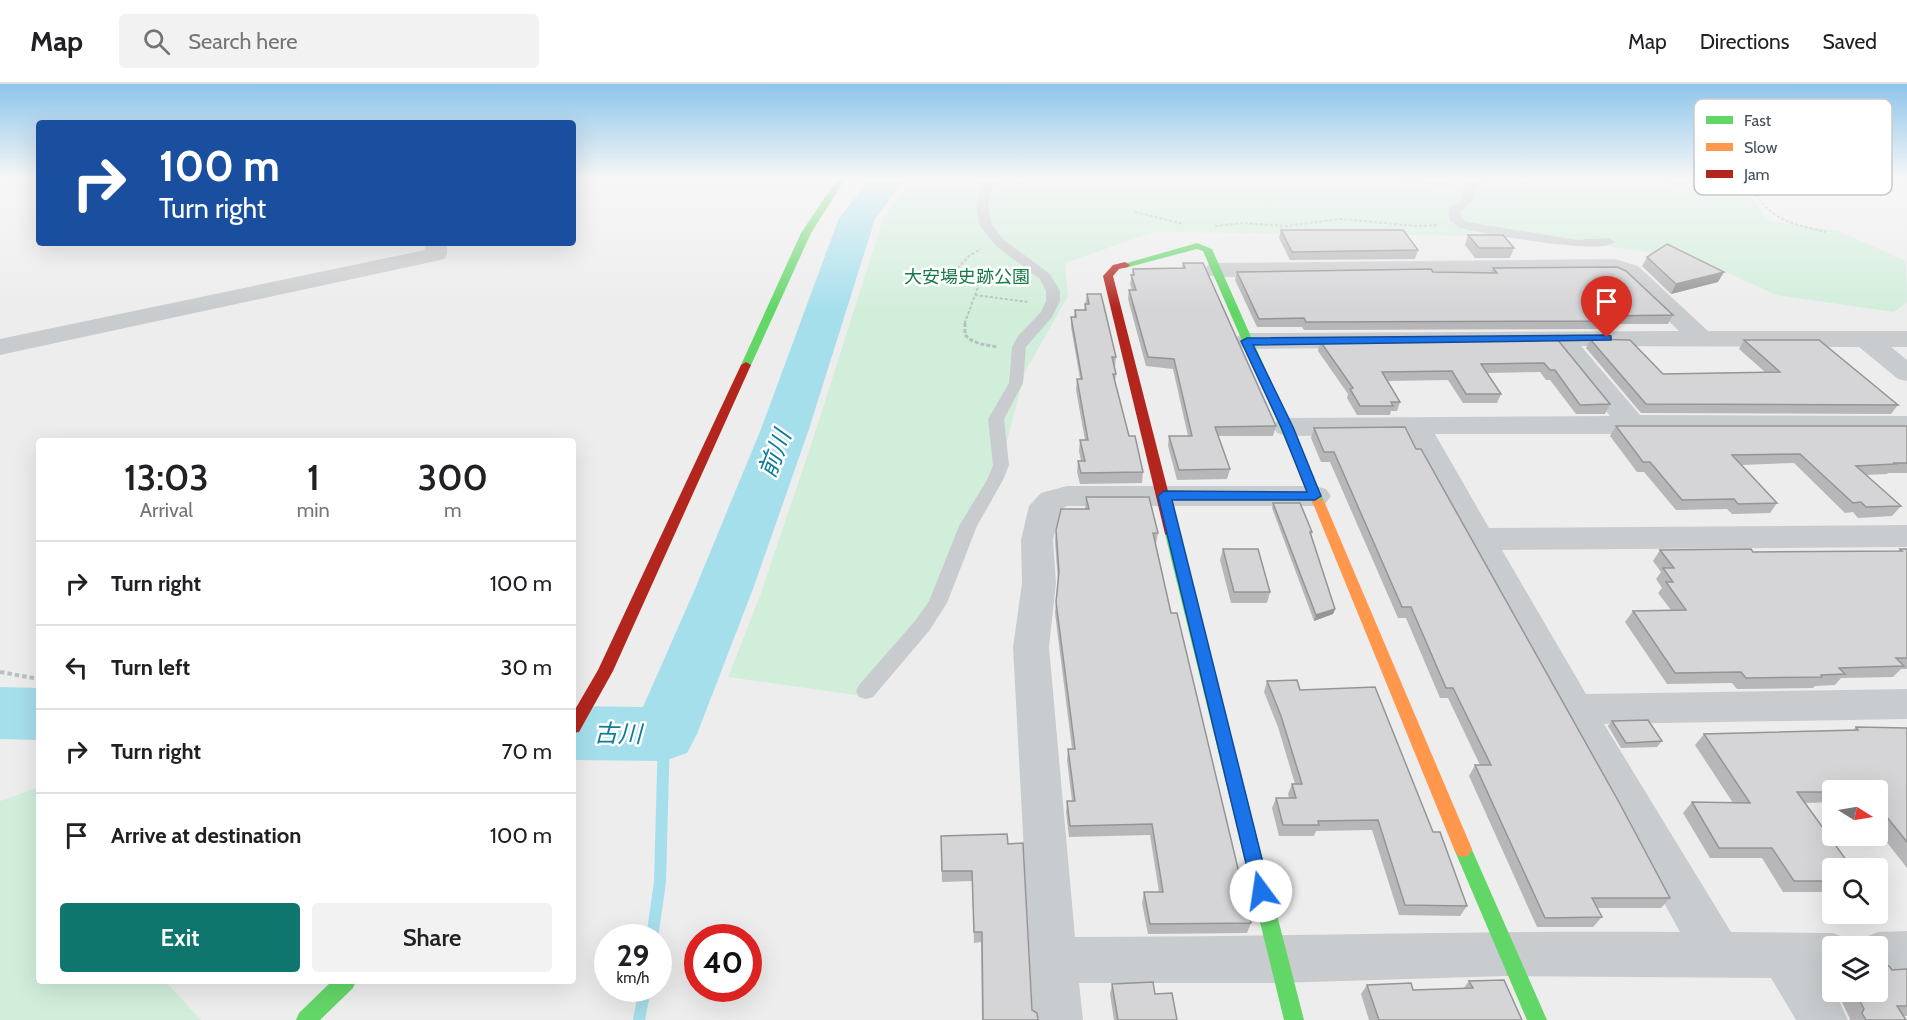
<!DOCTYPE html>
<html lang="en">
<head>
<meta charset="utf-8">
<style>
	:root { --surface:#fff; --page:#f2f2f2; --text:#202124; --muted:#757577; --line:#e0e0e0; --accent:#0f766e }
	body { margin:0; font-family:Cabin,"Noto Sans JP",sans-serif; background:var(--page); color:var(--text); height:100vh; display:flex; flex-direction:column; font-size:22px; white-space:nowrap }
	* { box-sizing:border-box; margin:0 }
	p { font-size:20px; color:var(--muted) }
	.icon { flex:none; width:33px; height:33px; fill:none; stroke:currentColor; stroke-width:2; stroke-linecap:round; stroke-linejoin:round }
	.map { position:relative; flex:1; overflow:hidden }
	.sheet { position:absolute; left:36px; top:354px; width:540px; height:546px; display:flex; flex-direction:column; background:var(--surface); border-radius:6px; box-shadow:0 6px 24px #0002 }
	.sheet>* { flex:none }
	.banner { position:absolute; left:36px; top:36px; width:540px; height:126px; border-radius:6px; box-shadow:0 6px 24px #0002; background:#1a4fa0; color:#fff; overflow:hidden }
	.needle { width:39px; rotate:101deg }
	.fabs { position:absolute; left:1822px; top:696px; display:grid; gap:12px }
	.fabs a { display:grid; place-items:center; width:66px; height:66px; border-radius:6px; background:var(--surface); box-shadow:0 6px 24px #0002; font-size:30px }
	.speed { position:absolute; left:594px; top:840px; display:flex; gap:12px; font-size:30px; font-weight:700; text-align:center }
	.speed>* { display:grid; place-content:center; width:78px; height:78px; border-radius:50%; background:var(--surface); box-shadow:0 6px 24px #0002; line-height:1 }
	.speed small { font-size:15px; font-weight:400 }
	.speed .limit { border:9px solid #d22; background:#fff; color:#111 }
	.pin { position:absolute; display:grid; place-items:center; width:51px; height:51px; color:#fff; margin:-62px -26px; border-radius:50% 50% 50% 0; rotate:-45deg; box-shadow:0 0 6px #0007 }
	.pin .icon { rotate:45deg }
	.me { position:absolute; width:66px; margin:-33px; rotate:346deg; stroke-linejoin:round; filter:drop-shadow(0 0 4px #0008) }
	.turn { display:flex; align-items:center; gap:21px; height:126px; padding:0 24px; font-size:27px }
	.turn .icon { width:78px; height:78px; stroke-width:2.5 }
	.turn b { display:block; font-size:42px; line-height:51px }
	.eta { display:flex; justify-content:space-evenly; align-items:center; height:102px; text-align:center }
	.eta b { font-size:36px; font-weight:600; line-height:42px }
	.action { display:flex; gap:12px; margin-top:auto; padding:12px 24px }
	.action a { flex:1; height:69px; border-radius:6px; background:var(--accent); color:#fff; font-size:24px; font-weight:600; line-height:69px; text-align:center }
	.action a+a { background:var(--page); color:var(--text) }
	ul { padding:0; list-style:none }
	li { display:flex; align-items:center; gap:18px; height:84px; padding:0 24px; border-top:2px solid var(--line) }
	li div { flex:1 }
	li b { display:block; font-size:22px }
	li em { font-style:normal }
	header { display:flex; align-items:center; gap:36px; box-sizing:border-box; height:84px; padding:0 30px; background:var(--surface); border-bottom:2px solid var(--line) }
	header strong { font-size:28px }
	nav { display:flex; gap:33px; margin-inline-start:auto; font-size:21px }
	.search { width:420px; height:54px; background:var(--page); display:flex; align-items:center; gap:15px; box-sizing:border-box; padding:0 21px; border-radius:6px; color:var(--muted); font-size:22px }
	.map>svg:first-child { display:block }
	.green { fill:#d1eedb }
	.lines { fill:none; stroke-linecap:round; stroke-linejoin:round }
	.stream { stroke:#a6dfec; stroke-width:12 }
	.river { fill:#a6dfec; fill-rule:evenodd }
	.path-far2 { stroke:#b7c2be; stroke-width:2; stroke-dasharray:3 2; stroke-linecap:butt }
	.path-far1 { stroke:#b7c2be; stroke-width:3; stroke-dasharray:4 2; stroke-linecap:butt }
	.path { stroke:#b7c2be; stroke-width:4; stroke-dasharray:4.5 3; stroke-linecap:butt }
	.lane { fill:#c9ccce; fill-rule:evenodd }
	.street { fill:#c9ccce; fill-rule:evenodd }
	.fast { fill:#63d668; fill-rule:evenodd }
	.slow { fill:#ff974d; fill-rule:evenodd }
	.jam { fill:#b3261e; fill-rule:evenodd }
	.wall { fill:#b7b7b9 }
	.shaded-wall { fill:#959596 }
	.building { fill:#d5d5d7; stroke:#959596; stroke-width:1.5 }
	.route { fill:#1a73e8; stroke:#114b97; stroke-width:1.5 }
	.labels { text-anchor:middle; stroke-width:5; stroke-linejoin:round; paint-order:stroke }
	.far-park-label { font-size:18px; fill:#177a46; stroke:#fff }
	.water-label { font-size:24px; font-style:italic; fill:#0c7d96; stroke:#fff }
	.key { fill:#fff; stroke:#c7cace; stroke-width:1.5 }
	.key-label { font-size:16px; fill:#45505a }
</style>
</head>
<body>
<header>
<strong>Map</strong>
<div class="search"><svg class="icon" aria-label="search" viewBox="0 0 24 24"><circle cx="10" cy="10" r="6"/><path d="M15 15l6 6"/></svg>Search here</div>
<nav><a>Map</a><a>Directions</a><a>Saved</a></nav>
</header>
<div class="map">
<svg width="1907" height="936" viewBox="0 0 1907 936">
	<rect width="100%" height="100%" fill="#eeeded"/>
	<path class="green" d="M912 94H1738L1767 135 1775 138 1836 146 1906 177 1907 218 1894 228 1776 211 1700 176 1574 157 1439 151 1154 148 1065 179 1068 212 1025 288 1003 373 945 506 868 613 728 593 761 509 813 355 883 135Z
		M39 703V897H165L201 936H0V717Z"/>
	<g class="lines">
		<path class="stream" d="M652 854 660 798 664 650
			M639 936 645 904"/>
		<path class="river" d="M871 94H906L875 135 809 345 753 505 697 650 687 669 664 677 573 676V622L643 623 695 505 761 345 839 134Z
			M0 603 39 604V656L0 655Z"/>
		<path class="path-far2" d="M1391 94 1449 101
			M1745 94C1770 135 1780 137 1826 148
			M1135 128 1184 140
			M1215 142 1243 139 1287 142 1340 135 1416 142 1438 141
			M935 187 959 189 975 196 978 203 964 241
			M954 188 969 172 981 165
			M975 211 1028 218"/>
		<path class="path-far1" d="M965 239V251L971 256 981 260 997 263"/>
		<path class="path" d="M0 588 39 595"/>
		<path class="lane" d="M984 94H995L988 122 992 141 1004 156 1050 190 1060 207V217L1052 233 1026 263 1023 299 1004 335 1009 381 1003 396 977 442 947 519 929 547 873 613 866 615 859 613 856 607 859 601 915 537 929 517 959 442 987 396 993 381 988 335 1009 299 1012 263 1018 252 1041 228 1046 217V207L1040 195 996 162 980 142 976 122Z
			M1476 94H1488L1476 104 1471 119 1460 127 1462 134 1467 138 1577 156 1609 154 1615 158C1599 172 1484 149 1460 144L1450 136 1448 126 1462 115 1465 103Z
			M1661 94H1710C1698 104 1673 103 1661 94Z"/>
		<path class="street" d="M425 159H447V170L444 175 436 177 0 271V255L425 166Z
			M1615 175 1638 182 1708 247H1907V263H1891L1907 276V297L1898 295 1859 263 1581 262 1640 331 1907 332V350H1435L1489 444 1907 441V463L1502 466 1586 610 1907 605V635L1604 640 1731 848 1833 849 1850 856 1852 862H1833V895H1825L1840 919 1848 936H1796L1771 894 1506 892 1278 899H1079L1083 936H1033L1013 563 1022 499 1021 456 1029 422 1041 409 1067 402H1315L1326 405 1331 412 1326 419 1315 422H1067L1060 426 1053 456 1056 499 1049 563 1075 853C1277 853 1478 846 1680 848L1406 351 1287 352 1277 349 1273 343 1277 337 1287 334 1610 332 1554 262 1247 265 1238 262 1234 257 1238 252 1247 249 1679 247 1622 192 1613 189 1216 193 1208 191 1204 186 1208 181 1216 179Z
			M1907 847V893L1878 894V862H1858L1861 855 1878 848Z"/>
		<path class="fast" d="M838 94H846L811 149 751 281 746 284 742 283 741 281 801 149Z
			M1197 159 1212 165 1324 417 1323 420H1313L1312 417 1203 167 1197 165 1125 184 1120 181Z
			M1172 446 1179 450 1304 936H1284L1165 450Z
			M1463 757 1469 759 1547 936H1527L1454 765 1457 759Z
			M332 897H356L353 904 320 936H296L299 929Z"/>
		<path class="slow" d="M1318 413 1324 417 1472 765 1469 771 1463 773 1457 771 1454 765 1312 417Z"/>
		<path class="jam" d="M1125 178 1130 181 1128 183 1119 185 1113 192 1179 450 1172 454 1165 450 1103 192 1113 181Z
			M746 278 751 281 613 587 579 648 573 649V629L598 586 741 281Z"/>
	</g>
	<path class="wall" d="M1281 146 1418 166 1415 175 1290 176 1279 154Z
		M1468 151 1514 164 1510 174H1475L1465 161Z
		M1647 173 1718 198 1671 210 1642 182Z
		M1183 179 1276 342 1273 352H1218L1230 385 1227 395 1177 396 1168 362 1169 352H1188L1173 285 1146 282 1128 215 1129 206H1132L1130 200 1133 185 1182 184Z
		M1493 184 1673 231 1668 240H1609L1607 245 1304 246 1302 243H1257L1235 196 1237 188 1491 189Z
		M1087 210 1116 273 1115 283 1116 290 1115 298 1129 352 1143 388 1142 399 1080 400 1077 388 1078 377H1081L1079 367 1080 356H1085L1076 306 1077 295H1080L1071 243V233H1074L1075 226H1084Z
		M1557 255 1610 320 1605 330H1576L1550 296H1546L1540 288 1487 289 1501 310 1497 319H1463L1448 296 1388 297 1400 318 1397 327H1391L1390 331H1357L1347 314 1348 310 1318 267 1320 257Z
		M1590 255 1663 290 1765 288 1739 265 1744 256 1898 321 1891 330 1641 329 1586 264Z
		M1616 342H1907V389H1888L1887 390 1866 391 1901 422 1892 432 1858 434 1853 428 1845 429 1794 379 1741 381 1777 419 1770 429 1732 430 1727 425 1676 426 1644 388H1637L1610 352Z
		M1314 344 1416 365 1670 814 1661 824H1597L1602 833 1593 843H1537L1469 692 1475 681H1480L1448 614H1440L1406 534H1398L1330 378H1321L1311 354Z
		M1086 413 1158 449 1156 460 1171 529 1251 839 1247 849 1148 850 1142 819 1144 808H1159L1150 751 1069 753 1066 728 1067 717H1072L1067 676 1068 665H1072L1055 529 1058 498 1055 457 1056 446 1085 425Z
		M1273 419 1312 448 1311 451 1335 525 1333 530 1314 537 1272 424Z
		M1223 465 1270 508 1267 519H1231L1220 476Z
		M1900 465H1907V585H1901L1893 593 1841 594 1835 601 1815 602 1813 604 1737 605 1732 599 1667 600 1625 538 1633 527 1671 526 1658 509 1662 504 1656 495 1661 488 1653 477 1660 466 1753 468 1898 467Z
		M1267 597 1300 606 1433 748 1467 822 1460 832 1399 831 1372 746 1316 747 1314 752H1279L1272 724 1276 714H1289L1288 710 1292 700H1295L1278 643 1264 608Z
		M1612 637 1662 657 1657 663 1621 664 1608 642Z
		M1856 643 1907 644V784L1878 747V706H1833V718L1805 719 1833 784V805L1830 808H1783L1762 774H1710L1683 729 1692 718 1733 719 1695 661 1704 650 1853 646Z
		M941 752 1008 760 1032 926 1038 936H982L981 858 974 859 972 797 942 798Z
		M1907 885V932H1903L1906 936H1849L1850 935 1841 916 1844 908H1878L1892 886Z
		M1469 897 1522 936H1369L1361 910 1367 901 1413 906 1464 904Z
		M1112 900 1155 910 1177 936H1114L1110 910Z"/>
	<path class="shaded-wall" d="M1724 188 1718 198 1671 210 1676 200Z
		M1335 525 1333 530 1314 537 1316 531Z"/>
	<path class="building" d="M1281 146H1403L1418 166 1292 168Z
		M1468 151H1503L1514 164H1479Z
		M1667 160 1724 188 1676 200 1647 173Z
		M1183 179H1203L1276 342 1215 343 1230 385 1179 386 1169 352H1192L1174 275 1148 273 1129 206H1136L1131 191H1134L1133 185 1185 184Z
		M1617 183 1626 187 1673 231 1606 232 1611 237 1306 238 1304 234 1259 235 1237 188 1431 185 1433 188 1497 189 1493 184Z
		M1087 210H1101L1116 273H1112L1116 290H1113L1129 352H1135L1143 388 1081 389 1078 377H1085L1080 356H1088L1077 295H1082L1071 233H1076L1075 226H1086L1085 220H1089Z
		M1557 255 1610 320 1580 321 1555 286H1550L1544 279 1481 280 1501 310H1466L1452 287 1382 288 1400 318H1391L1393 322H1360L1350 305 1353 304 1320 257Z
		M1590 255 1630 256 1663 290 1780 288 1744 256H1819L1898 321 1646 320Z
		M1616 342H1907V379H1893L1895 380 1856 382 1901 422 1866 423 1861 418 1853 419 1800 370 1732 371 1777 419 1738 420 1734 415 1682 416 1650 378H1643Z
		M1405 343 1416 365H1421L1620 720 1670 814H1592L1602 833 1545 834 1475 681H1491L1453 604H1446L1411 523H1402L1334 368H1324L1314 344Z
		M1086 413H1149L1158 449H1153L1171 529H1177L1251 839 1150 840 1144 808H1163L1152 740 1070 742 1067 717H1075L1068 665H1075L1056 518 1059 488 1056 446 1061 425H1089Z
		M1273 419H1300L1312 448H1310L1335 525 1316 531Z
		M1223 465H1258L1270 508H1234Z
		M1751 465 1753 468 1902 467 1900 465H1907V574H1896L1904 582 1839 584 1845 590 1821 591 1822 593 1746 594 1741 588 1675 589 1633 527 1686 526 1666 498H1673L1663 484H1674L1660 466Z
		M1297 596 1300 606 1375 603 1433 748H1440L1467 822 1405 821 1378 736 1318 737 1319 741H1283L1276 714H1296L1292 700H1302L1281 632 1267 597Z
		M1648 636 1662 657 1626 659 1612 637Z
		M1856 643 1907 644V758L1878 722V706H1833V708H1797L1852 784H1833V797H1794L1772 764H1719L1692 718 1750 719 1704 650 1858 646Z
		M1007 750 1008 760 1023 759 1032 926 1037 929 1038 936H983L982 848H974L972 787H942L941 752Z
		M1878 882H1889L1892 886 1907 885V922H1897L1906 936H1866L1862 929 1864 925 1855 908H1878Z
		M1504 896 1522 936H1379L1367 901 1411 899 1413 906 1473 904 1469 897Z
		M1153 898 1155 910 1172 909 1177 936H1118L1112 900Z"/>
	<linearGradient id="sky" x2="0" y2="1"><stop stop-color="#8dc5ea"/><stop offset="0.42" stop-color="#f7f7f7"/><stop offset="1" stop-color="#f7f7f7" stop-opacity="0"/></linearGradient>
	<rect width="1907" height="225" fill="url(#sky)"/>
	<path class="route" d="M1607 251 1611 252V256L1253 261 1293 343 1321 412 1315 416H1172L1270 807 1267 813 1261 815 1254 813 1158 412 1164 407 1307 408 1281 343 1241 257 1247 254Z"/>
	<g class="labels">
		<g class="far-park-label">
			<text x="967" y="199">大安場史跡公園</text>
		</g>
		<g class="water-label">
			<text transform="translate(775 370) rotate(-69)" y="8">前川</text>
			<text transform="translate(618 650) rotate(1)" y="8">古川</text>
		</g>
	</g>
	<rect x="1694" y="15" width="198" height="96" rx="9" class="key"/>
	<rect x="1706" y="32" width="27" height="8" fill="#63d668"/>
	<rect x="1706" y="59" width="27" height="8" fill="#ff974d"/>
	<rect x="1706" y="86" width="27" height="8" fill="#b3261e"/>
	<g class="key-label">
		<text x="1744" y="42">Fast</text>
		<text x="1744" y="69">Slow</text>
		<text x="1744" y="96">Jam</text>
	</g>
</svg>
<div class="fabs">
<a><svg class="needle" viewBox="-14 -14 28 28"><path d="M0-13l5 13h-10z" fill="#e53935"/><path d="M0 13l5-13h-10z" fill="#757577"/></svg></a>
<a><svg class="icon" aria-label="search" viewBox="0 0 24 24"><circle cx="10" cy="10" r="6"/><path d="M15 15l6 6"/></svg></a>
<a><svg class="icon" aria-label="layers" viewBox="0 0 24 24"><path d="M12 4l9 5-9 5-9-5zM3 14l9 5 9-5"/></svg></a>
</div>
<div class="speed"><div>29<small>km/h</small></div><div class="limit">40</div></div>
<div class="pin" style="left:1607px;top:254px;background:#d93025"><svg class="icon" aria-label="arrive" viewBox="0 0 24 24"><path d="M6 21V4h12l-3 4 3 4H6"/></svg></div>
<svg class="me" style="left:1261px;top:807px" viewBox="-20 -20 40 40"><circle r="19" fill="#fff"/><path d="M0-13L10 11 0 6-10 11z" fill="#1a73e8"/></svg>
<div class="banner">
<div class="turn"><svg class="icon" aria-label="right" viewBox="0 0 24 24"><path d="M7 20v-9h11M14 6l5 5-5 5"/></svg><div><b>100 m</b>Turn right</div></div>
</div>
<section class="sheet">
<div class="eta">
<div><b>13:03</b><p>Arrival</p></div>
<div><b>1</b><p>min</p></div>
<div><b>300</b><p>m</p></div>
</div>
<ul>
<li><svg class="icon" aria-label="right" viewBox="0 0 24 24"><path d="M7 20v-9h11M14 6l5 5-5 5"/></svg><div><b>Turn right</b></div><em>100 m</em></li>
<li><svg class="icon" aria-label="left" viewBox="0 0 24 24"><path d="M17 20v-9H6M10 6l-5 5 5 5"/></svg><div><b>Turn left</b></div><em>30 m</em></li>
<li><svg class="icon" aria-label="right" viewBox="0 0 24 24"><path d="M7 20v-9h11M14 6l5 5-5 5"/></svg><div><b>Turn right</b></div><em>70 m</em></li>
<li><svg class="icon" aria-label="arrive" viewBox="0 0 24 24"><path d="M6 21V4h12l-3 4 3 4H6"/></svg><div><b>Arrive at destination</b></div><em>100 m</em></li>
</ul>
<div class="action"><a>Exit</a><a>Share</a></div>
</section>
</div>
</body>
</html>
